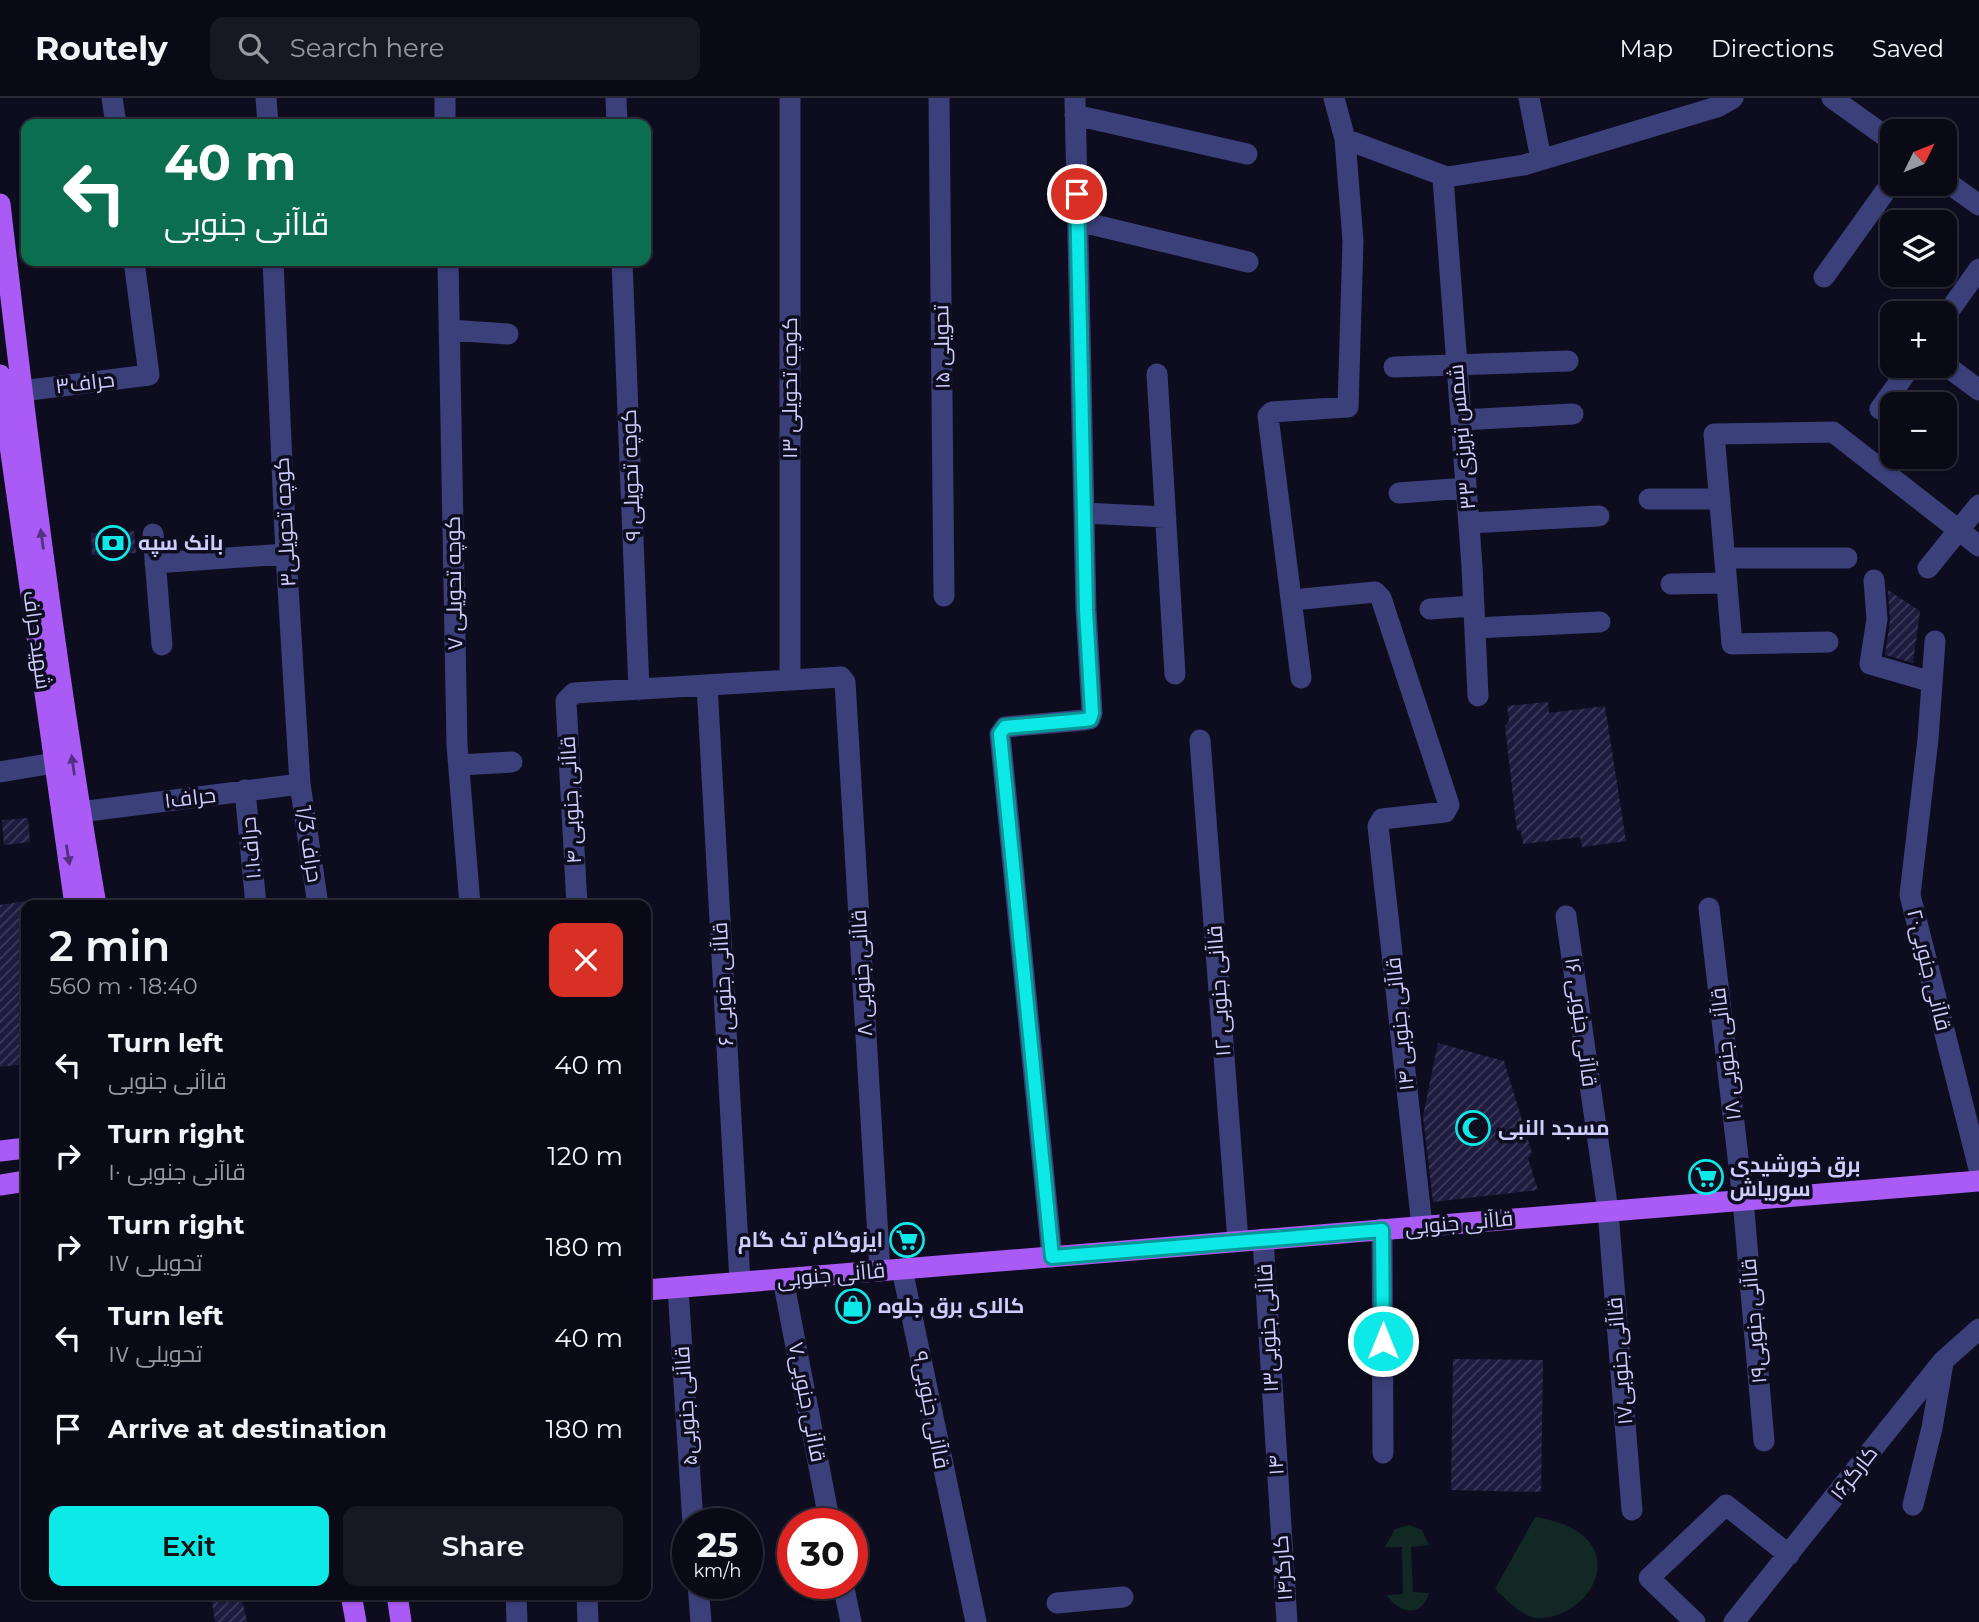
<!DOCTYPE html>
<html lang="en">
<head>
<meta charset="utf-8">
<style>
	:root { --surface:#0a0a17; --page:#181824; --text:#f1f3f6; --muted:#999aa1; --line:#2a2b36; --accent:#0de9e6 }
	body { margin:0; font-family:Montserrat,Cairo,sans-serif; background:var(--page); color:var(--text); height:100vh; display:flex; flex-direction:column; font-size:26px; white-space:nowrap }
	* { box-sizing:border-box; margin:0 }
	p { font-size:23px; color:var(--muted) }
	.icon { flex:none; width:38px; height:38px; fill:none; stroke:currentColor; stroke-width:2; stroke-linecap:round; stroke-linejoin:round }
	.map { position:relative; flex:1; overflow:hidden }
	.details { position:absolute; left:21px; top:802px; width:630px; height:700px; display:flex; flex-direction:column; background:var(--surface); border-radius:14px; box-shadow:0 2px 5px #0004,0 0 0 2px var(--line) }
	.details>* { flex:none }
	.banner { position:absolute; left:21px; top:21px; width:630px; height:147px; border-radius:14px; box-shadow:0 2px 5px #0004,0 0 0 2px var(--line); background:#0b6e4f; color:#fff; overflow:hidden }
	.needle { width:46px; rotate:47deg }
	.buttons { position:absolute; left:1880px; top:21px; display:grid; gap:14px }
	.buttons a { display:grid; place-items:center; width:77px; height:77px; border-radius:14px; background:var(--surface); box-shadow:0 2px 5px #0004,0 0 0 2px var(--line); font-size:35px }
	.speed { position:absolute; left:672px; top:1410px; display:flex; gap:14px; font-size:35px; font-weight:700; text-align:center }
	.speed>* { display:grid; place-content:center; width:91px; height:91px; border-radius:50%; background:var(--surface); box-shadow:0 2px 5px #0004,0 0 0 2px var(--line); line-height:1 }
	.speed small { font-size:18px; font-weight:400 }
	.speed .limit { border:10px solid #d22; background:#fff; color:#111 }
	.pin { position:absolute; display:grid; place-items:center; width:60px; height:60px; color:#fff; margin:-30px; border:4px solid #fff; border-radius:50%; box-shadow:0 2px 7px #0007 }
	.me { position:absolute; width:77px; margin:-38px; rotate:0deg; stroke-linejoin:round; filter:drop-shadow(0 0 5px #0008) }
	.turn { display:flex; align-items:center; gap:24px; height:147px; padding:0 28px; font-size:32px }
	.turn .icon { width:91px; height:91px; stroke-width:2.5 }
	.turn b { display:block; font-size:49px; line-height:60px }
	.round { display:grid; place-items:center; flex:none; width:74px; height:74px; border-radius:14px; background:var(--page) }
	.overview { display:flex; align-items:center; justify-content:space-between; height:119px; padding:0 28px }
	h1 { font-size:42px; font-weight:600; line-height:52px }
	.action { display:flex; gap:14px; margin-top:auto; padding:14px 28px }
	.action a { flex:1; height:80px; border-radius:14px; background:var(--accent); color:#111; font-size:28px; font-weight:600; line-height:80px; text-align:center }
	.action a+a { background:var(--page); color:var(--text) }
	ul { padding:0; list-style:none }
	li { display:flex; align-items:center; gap:21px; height:91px; padding:0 28px }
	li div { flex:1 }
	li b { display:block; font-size:26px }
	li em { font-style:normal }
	header { display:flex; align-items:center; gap:42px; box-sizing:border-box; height:98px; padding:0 35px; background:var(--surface); border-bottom:2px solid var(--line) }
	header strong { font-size:33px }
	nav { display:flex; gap:38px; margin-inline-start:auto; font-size:24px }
	.search { width:490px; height:63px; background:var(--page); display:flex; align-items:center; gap:18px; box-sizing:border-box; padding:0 24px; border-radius:14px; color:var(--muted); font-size:26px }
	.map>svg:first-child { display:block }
	.green { fill:#112825 }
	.building { fill:url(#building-hatch) }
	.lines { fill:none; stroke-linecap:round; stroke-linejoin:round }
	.minor { stroke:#3b407b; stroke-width:21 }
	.major { stroke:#aa5bf6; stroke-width:21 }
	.oneway { fill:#543080 }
	.route-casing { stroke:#089796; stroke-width:18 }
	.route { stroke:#0de9e6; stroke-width:12 }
	.labels { text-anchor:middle; stroke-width:7; stroke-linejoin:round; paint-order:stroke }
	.street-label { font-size:21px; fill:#cecefc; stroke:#0e0d1f }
	.poi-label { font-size:21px; font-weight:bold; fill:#cecefc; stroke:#0e0d1f; text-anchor:start }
</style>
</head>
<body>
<header>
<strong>Routely</strong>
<div class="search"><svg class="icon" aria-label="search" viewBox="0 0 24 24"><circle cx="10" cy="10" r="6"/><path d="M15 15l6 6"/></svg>Search here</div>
<nav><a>Map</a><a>Directions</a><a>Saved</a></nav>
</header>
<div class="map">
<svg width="1979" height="1524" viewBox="0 0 1979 1524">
	<defs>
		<pattern id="building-hatch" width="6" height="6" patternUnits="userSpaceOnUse" patternTransform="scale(1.75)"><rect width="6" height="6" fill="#1e1b3e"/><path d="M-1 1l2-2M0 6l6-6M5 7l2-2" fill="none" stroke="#3e3b5b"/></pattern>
	</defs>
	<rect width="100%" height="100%" fill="#0e0d1f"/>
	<path class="green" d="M1535 1419C1640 1435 1594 1524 1534 1520 1518 1515 1507 1502 1495 1491Z
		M1409 1427 1422 1432 1429 1447 1411 1449 1413 1494 1429 1495C1423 1519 1399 1517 1387 1497L1403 1496 1402 1449H1385L1395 1431Z"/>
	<path class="building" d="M134 433 136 455 92 457 91 435Z
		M1888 492 1920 513 1913 565 1885 557 1890 523Z
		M1548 604 1549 615 1605 608 1626 743 1582 749 1580 739 1523 746 1521 732 1517 733 1505 628 1509 623 1507 608Z
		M28 720 30 744 4 747 2 722Z
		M26 803V966L0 969V807Z
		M1438 945 1504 963 1532 1055 1528 1060 1538 1092 1433 1104 1423 1018Z
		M1453 1261 1543 1262 1541 1394 1451 1392Z
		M226 1496H241L247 1524H215L211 1499Z"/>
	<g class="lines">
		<path class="minor" d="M112 0 116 26
			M266 0 268 26
			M445 0V26
			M616 0 617 26
			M939 0 944 498
			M1529 0 1541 61
			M1832 0 1892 43
			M1075 17 1247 56
			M1345 41 1447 79 1524 67 1717 9 1733 0
			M1443 80 1472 468 1478 598
			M1944 82 1979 107
			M1078 123 1248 164
			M273 163 286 456 300 686 318 807
			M448 163 457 647 470 807
			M622 163 639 592
			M1824 179 1892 84
			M1944 220 1979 171
			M449 232 508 236
			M1944 266 1979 292
			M1394 269 1568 263
			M1157 276 1175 576
			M22 293 149 277 134 163
			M1880 311 1911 268
			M1461 322 1573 316
			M1399 395 1466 390
			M1649 401H1720
			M1084 415 1165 419
			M1469 425 1599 418
			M153 436 162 547
			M1725 460H1847
			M155 465 286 456
			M1928 470 1979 407
			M1874 482 1877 521 1870 566 1932 584
			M1671 486 1727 485
			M1303 501 1375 494 1381 500 1449 707 1445 714 1382 721 1378 728 1422 1128
			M1430 511 1474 508
			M1475 530 1600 524
			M1935 543 1928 641 1910 797 1979 1071
			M1828 544 1732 546 1714 336 1833 334 1979 448
			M1301 580 1268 318 1272 314 1348 309 1353 143 1345 41 1334 0
			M790 581V0
			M707 587 740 1184
			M1200 642 1238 1143
			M459 667 512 664
			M0 674 54 665
			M245 692 256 807
			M80 714 300 686
			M577 807 566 603 574 595 841 579 845 584 880 1173
			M1709 810 1743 1102 1764 1343
			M1566 818 1608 1113 1632 1412
			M1382 1131 1383 1355
			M1263 1141 1287 1524
			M1052 1159 1000 636 1005 629 1084 622 1090 621 1092 615 1086 512 1075 0
			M902 1171 976 1524
			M783 1181 830 1426
			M678 1190 693 1426
			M1913 1407 1932 1330 1943 1265
			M698 1486 701 1524
			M843 1486 851 1524
			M516 1496 517 1524
			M587 1496 588 1524
			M1057 1505 1123 1499
			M1695 1524 1649 1480 1726 1407 1789 1457
			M1734 1524 1943 1263 1979 1231"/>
		<path class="major" d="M0 106C27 340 56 574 96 807
			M0 277 75 807
			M0 1053 26 1050
			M0 1087 26 1083
			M646 1192 1979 1083
			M351 1496 356 1524
			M397 1496 401 1524"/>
	</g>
	<defs><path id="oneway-solid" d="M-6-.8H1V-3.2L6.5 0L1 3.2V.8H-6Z" transform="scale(1.75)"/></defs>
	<g class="oneway">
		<use href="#oneway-solid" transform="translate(42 441) rotate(-98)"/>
		<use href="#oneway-solid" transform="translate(73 667) rotate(-98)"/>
		<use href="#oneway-solid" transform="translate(68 757) rotate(81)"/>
	</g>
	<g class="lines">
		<g class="route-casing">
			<path id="route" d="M1077 96 1086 512 1092 615 1090 621 1084 622 1005 629 1000 636 1052 1159 1382 1132 1383 1243"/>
		</g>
		<use href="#route" class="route"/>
	</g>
	<defs>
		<g id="bank-ring" transform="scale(1.75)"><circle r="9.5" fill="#0e0d1f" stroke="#0de9e6" stroke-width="1.5"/><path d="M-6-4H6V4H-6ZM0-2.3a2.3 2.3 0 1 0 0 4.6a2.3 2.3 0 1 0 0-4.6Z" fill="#0de9e6"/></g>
		<g id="mosque-ring" transform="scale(1.75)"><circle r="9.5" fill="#0e0d1f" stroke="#0de9e6" stroke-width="1.5"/><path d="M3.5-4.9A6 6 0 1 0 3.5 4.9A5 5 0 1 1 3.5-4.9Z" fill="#0de9e6"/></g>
		<g id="supermarket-ring" transform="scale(1.75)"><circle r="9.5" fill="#0e0d1f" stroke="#0de9e6" stroke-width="1.5"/><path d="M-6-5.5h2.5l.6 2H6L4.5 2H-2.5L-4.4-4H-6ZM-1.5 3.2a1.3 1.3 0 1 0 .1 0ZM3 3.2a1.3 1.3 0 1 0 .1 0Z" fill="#0de9e6"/></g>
		<g id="shop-ring" transform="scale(1.75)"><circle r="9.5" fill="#0e0d1f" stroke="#0de9e6" stroke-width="1.5"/><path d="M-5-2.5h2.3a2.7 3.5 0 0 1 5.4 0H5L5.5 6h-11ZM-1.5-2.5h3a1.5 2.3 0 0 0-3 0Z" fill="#0de9e6"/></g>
	</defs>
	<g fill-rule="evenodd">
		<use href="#bank-ring" x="113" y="445"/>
		<use href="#mosque-ring" x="1473" y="1030"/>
		<use href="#supermarket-ring" x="1706" y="1079"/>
		<use href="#supermarket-ring" x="907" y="1142"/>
		<use href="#shop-ring" x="853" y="1208"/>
	</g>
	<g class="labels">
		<g class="street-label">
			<text transform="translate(942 249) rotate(-91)" y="7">تحویلی ۱۵</text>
			<text transform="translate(85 285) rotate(-7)" y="7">۳حراف</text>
			<text transform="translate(790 290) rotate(-90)" y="7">کوچه تحویلی ۱۳</text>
			<text transform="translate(1462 339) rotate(-95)" y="7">شمس تبریزی ۳۳</text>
			<text transform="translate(631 377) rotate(-92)" y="7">کوچه تحویلی ۹</text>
			<text transform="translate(285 424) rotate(-93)" y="7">کوچه تحویلی۳</text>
			<text transform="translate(454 485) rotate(-91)" y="7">کوچه تحویلی ۷</text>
			<text transform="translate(37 542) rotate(82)" y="7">شهید حراف</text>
			<text transform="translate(190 700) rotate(-7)" y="7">حراف۱</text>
			<text transform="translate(571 702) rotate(-93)" y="7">قاآنی جنوبی ۴</text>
			<text transform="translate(309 746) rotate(81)" y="7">1/3 حراف</text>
			<text transform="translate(251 750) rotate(-95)" y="7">حراف۱.۱</text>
			<text transform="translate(1929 872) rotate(76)" y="7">۲۰قاآنی جنوبی</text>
			<text transform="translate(862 875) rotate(-93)" y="7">قاآنی جنوبی ۸</text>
			<text transform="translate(723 886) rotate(-93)" y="7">قاآنی جنوبی ۶</text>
			<text transform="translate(1219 893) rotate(-94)" y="7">قاآنی جنوبی ۱۲</text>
			<text transform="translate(1581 924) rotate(82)" y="7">قاآنی جنوبی ۱۶</text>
			<text transform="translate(1400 926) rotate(-96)" y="7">قاآنی جنوبی ۱۴</text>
			<text transform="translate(1726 956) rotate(-97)" y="7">قاآنی جنوبی ۱۸</text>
			<text transform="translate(1459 1125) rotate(-5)" y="7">قاآنی جنوبی</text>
			<text transform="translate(831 1177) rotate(-5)" y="7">قاآنی جنوبی</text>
			<text transform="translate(1754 1223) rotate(-95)" y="7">قاآنی جنوبی۱۹</text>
			<text transform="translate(1268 1230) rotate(-93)" y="7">قاآنی جنوبی۱۳</text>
			<text transform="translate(1620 1263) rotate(-95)" y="7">قاآنی جنوبی۱۷</text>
			<text transform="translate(807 1304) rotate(79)" y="7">قاآنی جنوبی۷</text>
			<text transform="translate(686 1308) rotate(-94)" y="7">قاآنی جنوبی۵</text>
			<text transform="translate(931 1312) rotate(79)" y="7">قاآنی جنوبی۹</text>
			<text transform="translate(1276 1367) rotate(-94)" y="7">۱۴</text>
			<text transform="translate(1854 1375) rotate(-52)" y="7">کارگر۱۶</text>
			<text transform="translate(1283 1470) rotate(-94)" y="7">کارگر۱۴</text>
		</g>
		<g class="poi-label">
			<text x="138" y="452">بانک سپه</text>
			<text x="1498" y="1037">مسجد النبی</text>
			<text x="1730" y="1074">برق خورشیدی<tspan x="1730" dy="24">سوریاش</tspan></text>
			<text x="883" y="1149" text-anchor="end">ایزوگام تک گام</text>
			<text x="878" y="1215">کالای برق جلوه</text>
		</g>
	</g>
</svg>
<div class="buttons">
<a><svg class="needle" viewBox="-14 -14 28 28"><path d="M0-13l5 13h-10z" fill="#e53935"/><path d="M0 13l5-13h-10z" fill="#999aa1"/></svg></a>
<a><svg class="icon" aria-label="layers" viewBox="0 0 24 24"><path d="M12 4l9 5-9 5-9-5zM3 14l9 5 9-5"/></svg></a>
<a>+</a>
<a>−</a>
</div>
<div class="speed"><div>25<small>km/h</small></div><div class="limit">30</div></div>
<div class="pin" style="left:1077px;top:96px;background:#d93025"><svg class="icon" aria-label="arrive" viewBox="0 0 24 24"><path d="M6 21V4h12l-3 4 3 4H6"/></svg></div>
<svg class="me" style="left:1383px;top:1243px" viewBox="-20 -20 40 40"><circle r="17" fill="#0de9e6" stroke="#fff" stroke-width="3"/><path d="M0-11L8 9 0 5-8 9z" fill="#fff"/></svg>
<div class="banner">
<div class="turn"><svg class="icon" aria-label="left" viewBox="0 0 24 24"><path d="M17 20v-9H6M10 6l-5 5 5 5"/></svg><div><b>40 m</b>قاآنی جنوبی</div></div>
</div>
<section class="details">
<div class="overview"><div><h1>2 min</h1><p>560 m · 18:40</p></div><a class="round" style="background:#d93025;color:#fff"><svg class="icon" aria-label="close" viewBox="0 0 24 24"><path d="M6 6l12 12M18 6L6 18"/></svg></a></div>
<ul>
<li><svg class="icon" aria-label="left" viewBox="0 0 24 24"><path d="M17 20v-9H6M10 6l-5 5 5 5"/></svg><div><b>Turn left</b><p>قاآنی جنوبی</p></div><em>40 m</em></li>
<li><svg class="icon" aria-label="right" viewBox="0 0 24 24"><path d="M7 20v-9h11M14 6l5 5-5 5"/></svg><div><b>Turn right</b><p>قاآنی جنوبی ۱۰</p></div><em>120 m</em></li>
<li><svg class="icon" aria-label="right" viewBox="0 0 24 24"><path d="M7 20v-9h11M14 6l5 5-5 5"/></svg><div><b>Turn right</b><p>تحویلی ۱۷</p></div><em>180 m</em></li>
<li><svg class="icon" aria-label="left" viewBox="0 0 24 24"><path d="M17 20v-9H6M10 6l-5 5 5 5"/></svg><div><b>Turn left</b><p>تحویلی ۱۷</p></div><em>40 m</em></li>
<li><svg class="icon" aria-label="arrive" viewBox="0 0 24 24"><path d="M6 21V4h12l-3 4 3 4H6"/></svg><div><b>Arrive at destination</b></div><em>180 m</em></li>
</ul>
<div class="action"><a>Exit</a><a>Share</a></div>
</section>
</div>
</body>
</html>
